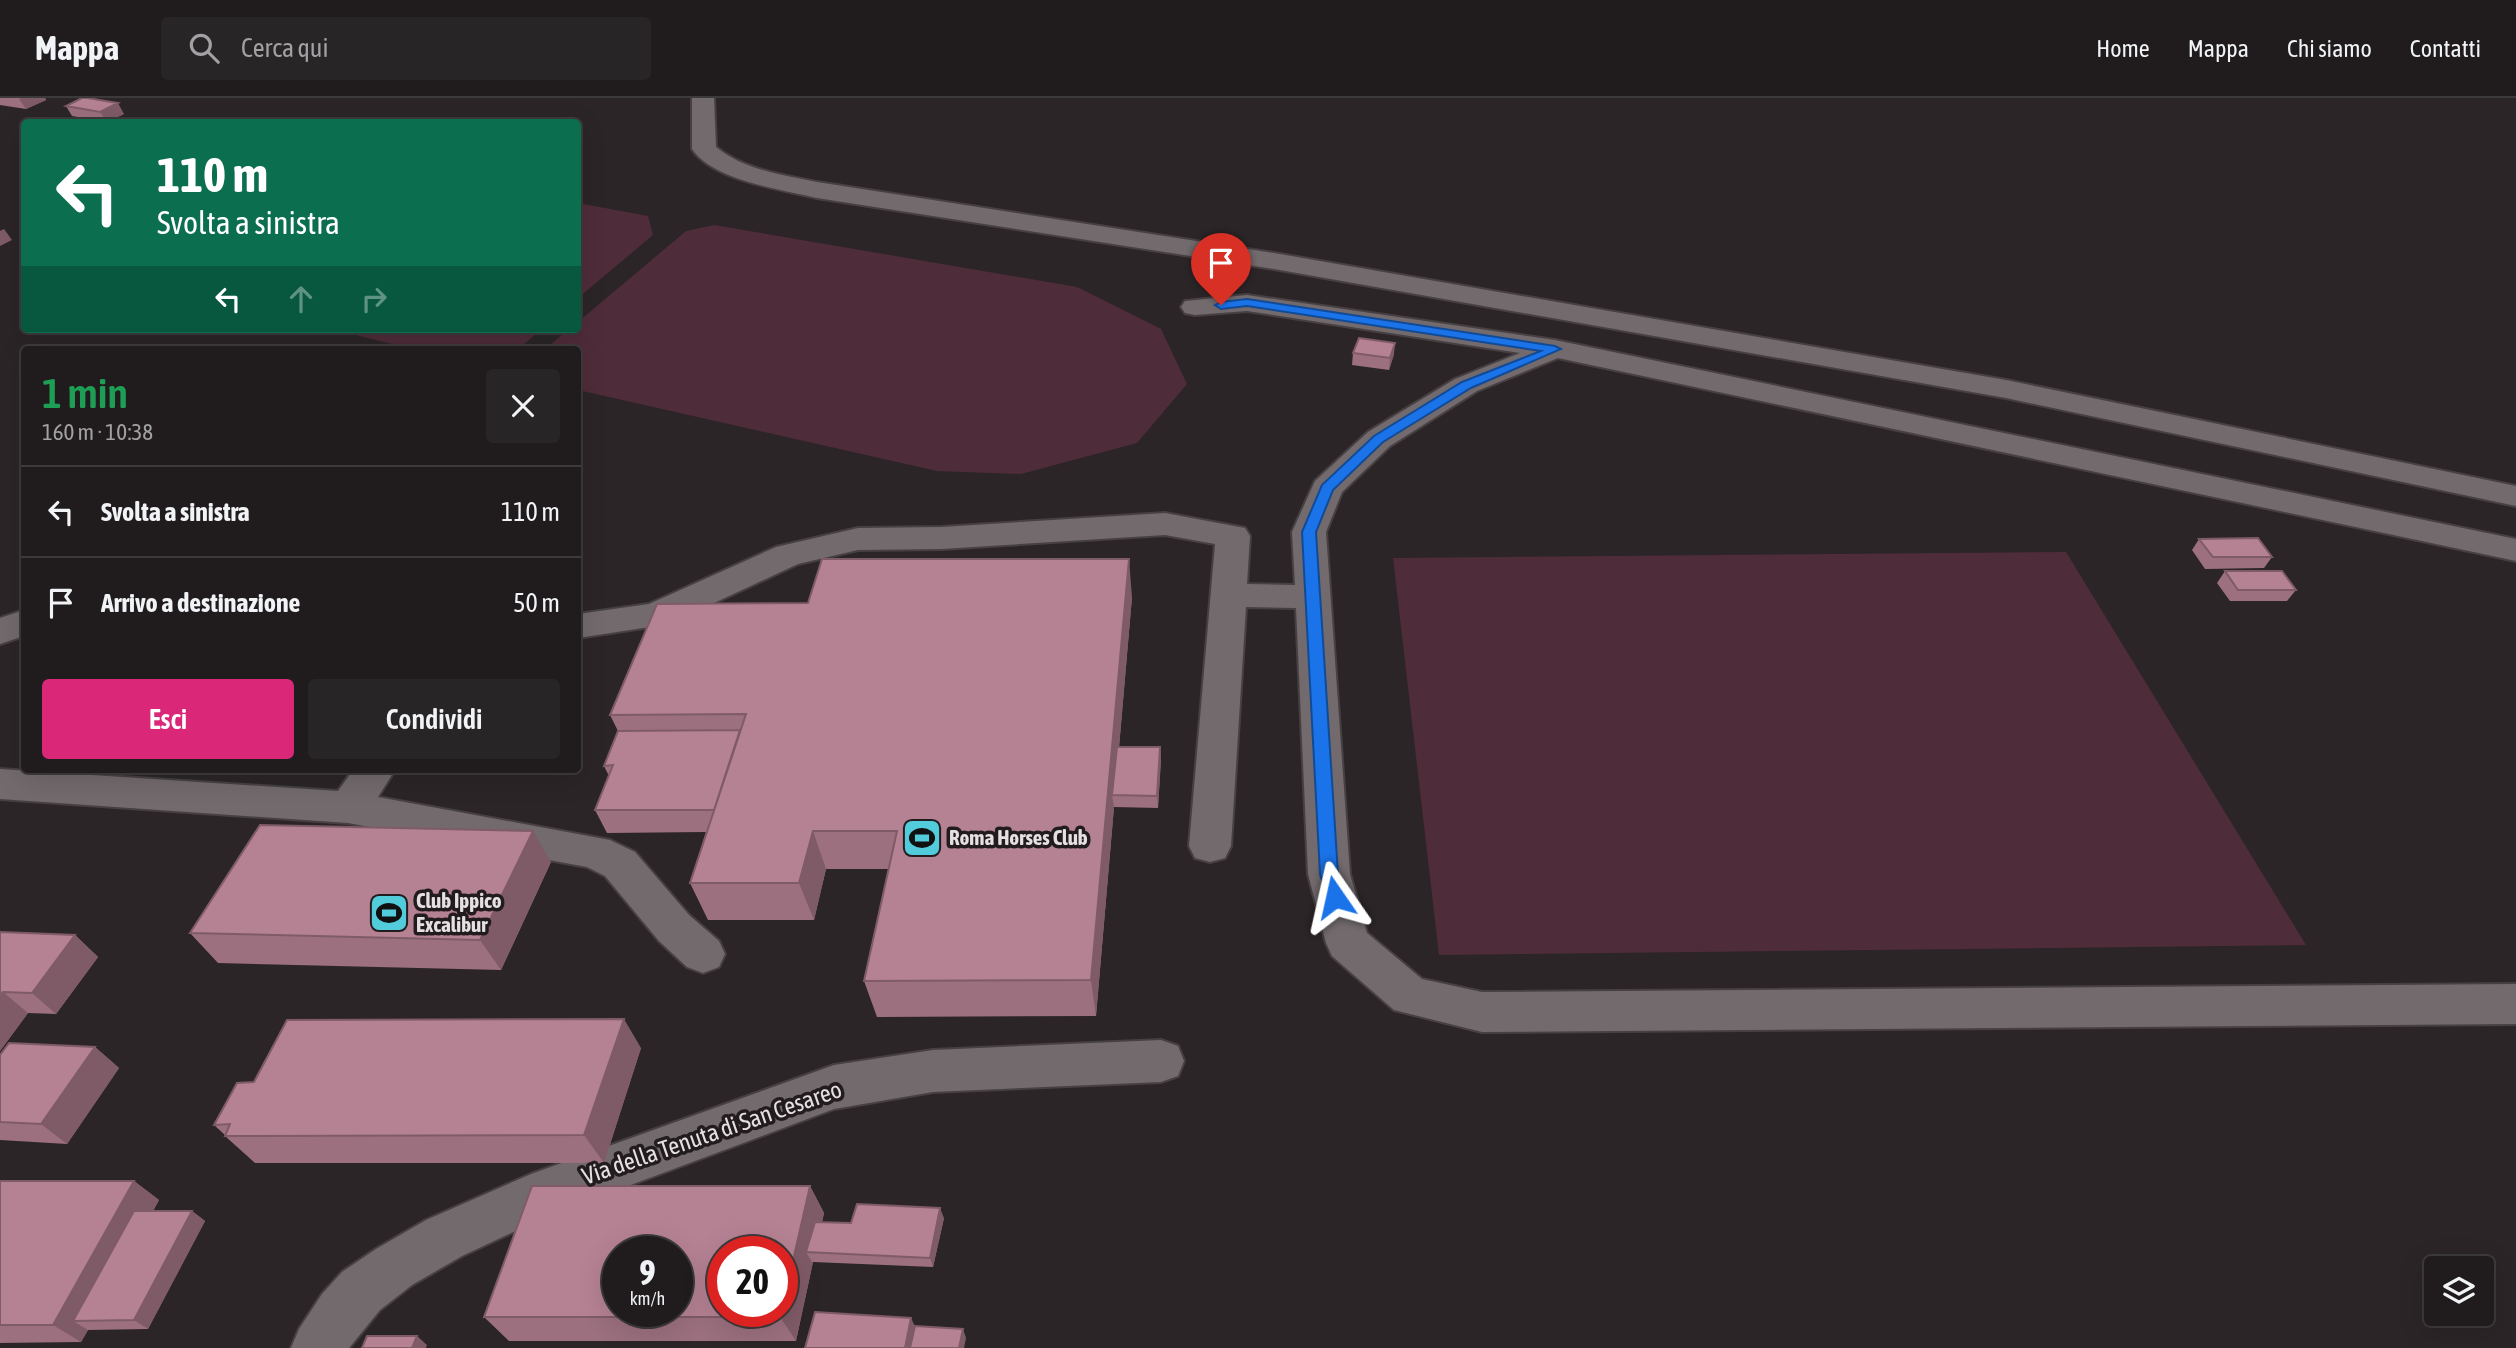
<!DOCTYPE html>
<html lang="it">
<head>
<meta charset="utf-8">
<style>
	:root { --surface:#201c1d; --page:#282526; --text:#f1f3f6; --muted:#a2a1a4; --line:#3d3a3b; --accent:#db2777 }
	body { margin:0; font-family:"Asap Condensed",sans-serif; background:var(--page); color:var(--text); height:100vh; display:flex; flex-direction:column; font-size:26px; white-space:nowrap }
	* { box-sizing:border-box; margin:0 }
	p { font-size:23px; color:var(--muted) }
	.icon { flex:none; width:38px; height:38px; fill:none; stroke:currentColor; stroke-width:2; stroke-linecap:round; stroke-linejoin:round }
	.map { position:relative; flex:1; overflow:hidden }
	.side { position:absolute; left:21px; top:248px; width:560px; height:427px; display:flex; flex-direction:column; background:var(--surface); border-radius:7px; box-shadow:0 7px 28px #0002,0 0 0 2px var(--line) }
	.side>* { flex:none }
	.hud { position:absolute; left:21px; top:21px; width:560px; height:214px; border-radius:7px; box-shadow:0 7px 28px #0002,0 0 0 2px var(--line); background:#0b6e4f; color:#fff; overflow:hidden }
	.fabs { position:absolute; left:2424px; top:1158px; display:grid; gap:14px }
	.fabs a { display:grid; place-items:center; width:70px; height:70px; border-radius:7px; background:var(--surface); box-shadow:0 7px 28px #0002,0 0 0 2px var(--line); font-size:35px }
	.speed { position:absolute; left:602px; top:1138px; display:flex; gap:14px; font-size:35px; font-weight:700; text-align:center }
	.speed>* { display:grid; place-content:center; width:91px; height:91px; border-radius:50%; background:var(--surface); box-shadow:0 7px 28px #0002,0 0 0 2px var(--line); line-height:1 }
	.speed small { font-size:18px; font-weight:400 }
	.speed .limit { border:10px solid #d22; background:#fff; color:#111 }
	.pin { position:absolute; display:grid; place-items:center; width:60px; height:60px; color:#fff; margin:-72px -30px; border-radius:50% 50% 50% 0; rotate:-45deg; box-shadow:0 0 7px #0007 }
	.pin .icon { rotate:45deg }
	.me { position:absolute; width:77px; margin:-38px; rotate:349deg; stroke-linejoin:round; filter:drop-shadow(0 0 5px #0008) }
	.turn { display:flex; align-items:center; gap:24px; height:147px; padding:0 21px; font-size:32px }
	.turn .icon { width:91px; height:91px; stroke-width:2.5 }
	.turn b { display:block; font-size:49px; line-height:60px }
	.lanes { display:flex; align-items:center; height:66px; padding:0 21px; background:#0003; justify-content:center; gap:35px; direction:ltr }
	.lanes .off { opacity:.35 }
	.round { display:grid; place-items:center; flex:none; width:74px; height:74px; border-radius:7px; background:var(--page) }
	.head { display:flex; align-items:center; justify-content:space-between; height:119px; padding:0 21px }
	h1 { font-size:42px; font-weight:600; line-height:52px; color:#1e9e55 }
	.primary-button { display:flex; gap:14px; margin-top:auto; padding:14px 21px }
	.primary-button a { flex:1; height:80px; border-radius:7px; background:var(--accent); color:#fff; font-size:28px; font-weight:600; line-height:80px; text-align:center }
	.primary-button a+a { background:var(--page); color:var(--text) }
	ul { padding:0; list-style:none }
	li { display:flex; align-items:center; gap:21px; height:91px; padding:0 21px; border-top:2px solid var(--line) }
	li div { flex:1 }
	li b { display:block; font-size:26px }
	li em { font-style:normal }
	header { display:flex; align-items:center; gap:42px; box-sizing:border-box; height:98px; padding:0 35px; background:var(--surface); border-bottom:2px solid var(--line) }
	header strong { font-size:33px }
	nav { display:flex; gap:38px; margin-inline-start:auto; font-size:24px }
	.search { width:490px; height:63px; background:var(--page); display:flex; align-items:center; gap:18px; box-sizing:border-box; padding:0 24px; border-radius:7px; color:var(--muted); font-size:26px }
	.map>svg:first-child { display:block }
	.green { fill:#4f2c39 }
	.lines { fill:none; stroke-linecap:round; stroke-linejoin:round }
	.minor-casing { stroke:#464042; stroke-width:4 }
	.minor { fill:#726a6c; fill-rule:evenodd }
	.wall { fill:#9c707e }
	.shaded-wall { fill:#7f5b67 }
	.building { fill:#b58293; stroke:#7f5b67; stroke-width:2; fill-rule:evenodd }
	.route { fill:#1a73e8; stroke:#114b97; stroke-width:2 }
	.labels { text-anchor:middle; stroke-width:7; stroke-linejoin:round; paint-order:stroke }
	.poi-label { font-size:21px; font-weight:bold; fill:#e5e0e2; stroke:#221c1e; text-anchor:start }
	.near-street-label { font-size:24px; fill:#e5e0e2; stroke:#221c1e }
</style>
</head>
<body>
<header>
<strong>Mappa</strong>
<div class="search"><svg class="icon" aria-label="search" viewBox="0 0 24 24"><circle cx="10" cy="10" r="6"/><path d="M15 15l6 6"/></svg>Cerca qui</div>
<nav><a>Home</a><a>Mappa</a><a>Chi siamo</a><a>Contatti</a></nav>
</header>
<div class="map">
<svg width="2516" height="1250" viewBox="0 0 2516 1250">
	<rect width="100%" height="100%" fill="#2b2527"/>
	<path class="green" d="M578 105 648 118 653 137 578 200Z
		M714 127 1077 189 1161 231 1187 286 1137 345 1021 376 937 373 578 292V252H544L569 231H578V224L686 133Z
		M332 231H542L517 252H416Z
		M2066 454 2306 847 1439 857 1393 460Z"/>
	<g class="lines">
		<g class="minor-casing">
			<path id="minor" d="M692 0H714L716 49C744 72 783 77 817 84L1274 155 2006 282 2516 388V408L2006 300 1274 171 817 100C781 91 714 83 692 51Z
				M1247 197 1555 242 2516 441V463L1558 260 1477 293 1390 348 1342 394 1326 434 1350 776 1367 835 1422 881 1482 894 2516 886V926L1482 934 1394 912 1332 858 1326 845 1308 776 1296 510 1246 509 1231 748 1225 760 1210 764 1195 760 1189 748 1215 446 1165 437 942 451 858 452 798 466 669 526 578 540V516L649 506 776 449 858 430 942 429 1165 415 1245 430 1250 438 1247 486 1295 487 1292 434 1315 383 1368 334 1455 281 1520 255 1247 213 1195 217 1185 215 1181 209 1185 203Z
				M24 512V538L0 546V520Z
				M0 671 338 693 353 672H395L378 699 610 742 635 754 689 817 719 843 725 856 719 869 703 875 687 869 659 843 605 778 587 769 348 725 0 701Z
				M1161 942 1178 948 1184 963 1178 978 1161 984 933 994 834 1011 545 1119 462 1158 412 1187 380 1212 349 1250H291L299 1231 322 1196 342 1174 376 1151 426 1122 531 1076 834 967 933 952Z"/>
		</g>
		<use href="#minor" class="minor"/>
	</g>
	<path class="wall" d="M0 0H45L46 2 26 11 0 7Z
		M66 8 124 16 107 24 72 18Z
		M1353 255 1394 256 1389 272 1352 267Z
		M2199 441 2272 459 2264 470 2205 471 2192 452Z
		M2225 473 2296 492 2287 503H2230L2217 485Z
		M1132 499 1119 649H1160L1161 661 1158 710 1114 709 1096 918 877 919 864 883 889 771H826L814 822H708L690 785 706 734 607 735 595 712 609 678 604 668 618 633 610 617 808 505Z
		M551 764 501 872 218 865 190 835Z
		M0 834 75 837 98 859 56 916 28 915 0 953Z
		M95 949 119 970 67 1046 0 1042V957Z
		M641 950 604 1065H255L225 1038V1037L214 1027 254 984Z
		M0 1083H134L159 1102 153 1113H192L205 1123 148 1231 88 1232 81 1244 0 1245Z
		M810 1088 824 1115 822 1124 851 1125 944 1120 933 1169 813 1164 796 1243H509L484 1219Z"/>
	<path class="shaded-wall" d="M21 0H45L46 2 26 11 19 1Z
		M118 5 124 16 107 24 100 14Z
		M4 131 12 142 0 148V133Z
		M1395 245 1394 256 1389 272 1390 260Z
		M1129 461 1132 499 1115 697H1112L1114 709 1096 918 1091 882Z
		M1160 649 1161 661 1158 710 1157 698Z
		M533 733 551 764 501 872 480 842Z
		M813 733 826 771 814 822 799 785Z
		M75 837 98 859 56 916 32 895Z
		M3 894 28 915 0 953V898Z
		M624 921 641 950 604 1065 584 1037Z
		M95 949 119 970 67 1046 41 1026Z
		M134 1083 159 1102 93 1223H73L88 1232 81 1244 53 1227Z
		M810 1088 824 1115 815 1155 806 1154 812 1164H813L796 1243 780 1219Z
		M940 1110 944 1120 933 1169 930 1160Z
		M192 1113 205 1123 148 1231 134 1222Z
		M911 1220 919 1237 917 1250H905Z
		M963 1231 966 1240 964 1250H959Z
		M417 1238 427 1247 426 1250H412Z"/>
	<path class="building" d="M82 0H87L118 5 100 14 66 8Z
		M1359 240 1395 245 1390 260 1353 255Z
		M2258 440 2272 459H2213L2199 441Z
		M822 461H1129L1091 882 864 883 897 733H813L799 785H690L746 616 610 617 657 506 808 505Z
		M2225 473H2282L2296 492H2238Z
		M740 632 714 712H595L613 667 604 668 618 633Z
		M1117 649H1160L1157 698 1112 697Z
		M260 727 533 733 480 842 190 835Z
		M0 834 75 837 32 895 3 894 0 898Z
		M624 921 584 1037 225 1038 230 1026 214 1027 237 985 254 984 287 922Z
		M9 945 95 949 41 1026 0 1024V957Z
		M0 1083H134L53 1227H0Z
		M532 1088H810L782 1211V1153H723V1213H782L780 1219H484ZM618 1153H677V1213H618Z
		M857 1106 940 1110 930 1160 806 1154 815 1124 851 1125Z
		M134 1113H192L134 1222 73 1223Z
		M815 1214 911 1220 905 1250H805Z
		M915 1228 963 1231 959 1250H910Z
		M367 1238H417L412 1250H362Z"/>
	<path class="route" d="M1247 201 1555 248 1561 251 1471 290 1383 344 1333 392 1316 434 1338 776 1344 799 1341 804 1335 806 1329 804 1320 776 1302 434 1322 387 1374 338 1462 284 1541 253 1247 208 1221 211 1215 207 1221 204Z"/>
	<defs>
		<g id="stadium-square" transform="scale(2.0125)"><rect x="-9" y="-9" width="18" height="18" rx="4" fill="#52cbda" stroke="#221c1e"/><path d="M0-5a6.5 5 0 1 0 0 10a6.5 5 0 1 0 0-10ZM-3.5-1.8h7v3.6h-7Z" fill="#111"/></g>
	</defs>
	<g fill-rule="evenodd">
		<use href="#stadium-square" x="922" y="740"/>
		<use href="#stadium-square" x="389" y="815"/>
	</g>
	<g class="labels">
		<g class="poi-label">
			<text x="949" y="747">Roma Horses Club</text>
			<text x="416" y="810">Club Ippico<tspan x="416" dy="24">Excalibur</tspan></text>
		</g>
		<g class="near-street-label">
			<text transform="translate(712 1035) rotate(-19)" y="8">Via della Tenuta di San Cesareo</text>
		</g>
	</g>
</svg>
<div class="fabs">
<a><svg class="icon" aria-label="layers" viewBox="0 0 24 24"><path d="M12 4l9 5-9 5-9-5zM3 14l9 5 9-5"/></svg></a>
</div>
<div class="speed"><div>9<small>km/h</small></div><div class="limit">20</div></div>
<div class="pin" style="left:1221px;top:207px;background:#d93025"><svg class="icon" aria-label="arrive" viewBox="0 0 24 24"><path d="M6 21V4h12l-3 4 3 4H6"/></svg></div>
<svg class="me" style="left:1335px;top:799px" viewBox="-20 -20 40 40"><path d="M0-17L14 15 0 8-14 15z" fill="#1a73e8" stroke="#fff" stroke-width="4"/></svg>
<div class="hud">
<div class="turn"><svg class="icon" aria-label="left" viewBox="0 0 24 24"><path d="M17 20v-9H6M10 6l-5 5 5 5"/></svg><div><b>110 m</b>Svolta a sinistra</div></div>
<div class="lanes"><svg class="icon" aria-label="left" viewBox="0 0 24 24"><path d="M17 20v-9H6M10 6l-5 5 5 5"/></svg><svg class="icon off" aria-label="ahead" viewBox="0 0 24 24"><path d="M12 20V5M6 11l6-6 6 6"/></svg><svg class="icon off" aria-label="right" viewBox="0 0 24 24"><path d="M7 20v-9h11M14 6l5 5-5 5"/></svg></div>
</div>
<section class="side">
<div class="head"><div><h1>1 min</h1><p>160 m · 10:38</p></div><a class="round"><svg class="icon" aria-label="close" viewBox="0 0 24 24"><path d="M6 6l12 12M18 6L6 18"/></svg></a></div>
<ul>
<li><svg class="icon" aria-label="left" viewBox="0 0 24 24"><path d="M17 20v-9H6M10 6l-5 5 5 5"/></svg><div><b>Svolta a sinistra</b></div><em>110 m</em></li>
<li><svg class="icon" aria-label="arrive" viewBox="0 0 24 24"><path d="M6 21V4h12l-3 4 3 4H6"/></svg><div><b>Arrivo a destinazione</b></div><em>50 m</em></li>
</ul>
<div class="primary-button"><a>Esci</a><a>Condividi</a></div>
</section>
</div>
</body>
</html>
